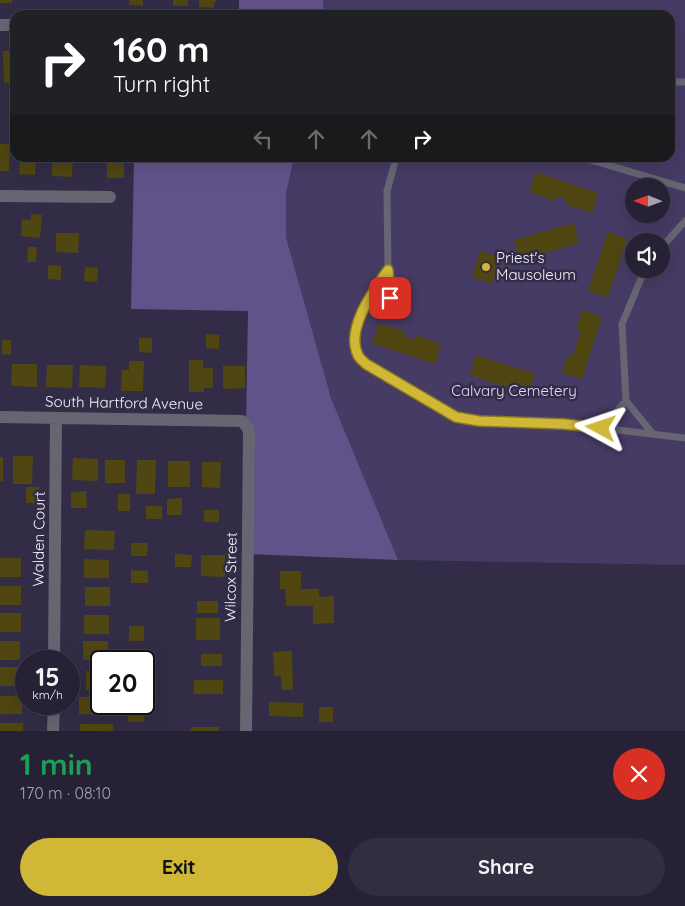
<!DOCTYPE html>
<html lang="en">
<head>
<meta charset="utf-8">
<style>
	:root { --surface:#262134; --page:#322e40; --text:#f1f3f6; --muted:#a4a3ac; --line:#423e4f; --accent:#d1b736 }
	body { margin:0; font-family:Quicksand,sans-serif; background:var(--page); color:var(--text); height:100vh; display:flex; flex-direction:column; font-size:19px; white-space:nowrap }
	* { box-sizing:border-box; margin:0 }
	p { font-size:16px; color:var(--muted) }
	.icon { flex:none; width:28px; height:28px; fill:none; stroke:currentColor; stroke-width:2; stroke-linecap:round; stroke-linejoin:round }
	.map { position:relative; height:731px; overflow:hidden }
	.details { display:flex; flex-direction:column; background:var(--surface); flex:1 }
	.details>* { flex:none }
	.guide { position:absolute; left:10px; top:10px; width:665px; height:152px; border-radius:15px; box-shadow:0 5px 20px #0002,0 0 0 1px var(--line); background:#202124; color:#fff; overflow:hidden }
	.needle { width:32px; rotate:271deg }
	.controls { position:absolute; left:625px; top:178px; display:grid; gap:10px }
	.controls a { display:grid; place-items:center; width:45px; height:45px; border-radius:50%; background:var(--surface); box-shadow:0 5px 20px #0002,0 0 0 1px var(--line); font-size:25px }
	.speed { position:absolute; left:15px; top:650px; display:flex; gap:10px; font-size:25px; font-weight:700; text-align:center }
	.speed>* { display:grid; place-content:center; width:65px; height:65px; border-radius:50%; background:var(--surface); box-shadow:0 5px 20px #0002,0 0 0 1px var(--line); line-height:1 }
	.speed small { font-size:12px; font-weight:400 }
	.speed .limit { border:2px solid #111; border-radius:8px; background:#fff; color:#111 }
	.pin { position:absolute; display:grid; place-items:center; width:42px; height:42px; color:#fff; margin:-21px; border-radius:10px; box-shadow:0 2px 8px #0006 }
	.me { position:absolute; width:55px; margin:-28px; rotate:275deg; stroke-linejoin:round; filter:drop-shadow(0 0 4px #0008) }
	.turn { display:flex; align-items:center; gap:18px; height:105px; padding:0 20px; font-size:22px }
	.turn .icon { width:65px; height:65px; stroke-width:2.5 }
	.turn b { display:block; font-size:35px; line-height:42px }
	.lanes { display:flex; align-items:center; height:48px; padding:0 20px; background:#0003; justify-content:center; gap:25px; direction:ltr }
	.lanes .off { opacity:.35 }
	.round { display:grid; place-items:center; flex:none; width:52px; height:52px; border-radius:26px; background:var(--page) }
	.overview { display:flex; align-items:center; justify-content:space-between; height:85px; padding:0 20px }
	h1 { font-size:30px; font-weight:700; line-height:38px; color:#1e9e55 }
	.action { display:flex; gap:10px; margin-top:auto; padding:10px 20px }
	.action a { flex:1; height:58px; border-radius:30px; background:var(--accent); color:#111; font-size:20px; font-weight:700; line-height:58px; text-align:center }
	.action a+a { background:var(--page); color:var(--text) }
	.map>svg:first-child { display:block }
	.green { fill:#463b64; fill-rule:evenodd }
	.forest { fill:#61538a }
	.building { fill:#504611 }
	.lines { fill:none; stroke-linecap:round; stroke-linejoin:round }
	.service { stroke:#676572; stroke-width:7 }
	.minor { stroke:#676572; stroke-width:12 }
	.route-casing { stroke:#887723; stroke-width:12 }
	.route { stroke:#d1b736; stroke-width:9 }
	.poi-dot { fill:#d1b736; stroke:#322c46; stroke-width:2 }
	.labels { text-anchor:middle; stroke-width:5; stroke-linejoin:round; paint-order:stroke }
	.poi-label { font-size:15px; fill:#f3f1fe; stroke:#322c46; text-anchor:start }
	.park-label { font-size:15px; fill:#e2dbfd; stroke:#322c46 }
	.street-label { font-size:15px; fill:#f3f1fe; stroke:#322c46 }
</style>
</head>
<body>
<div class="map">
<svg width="685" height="731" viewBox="0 0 685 731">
	<rect width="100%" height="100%" fill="#322c46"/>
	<path class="green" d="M323 0H685V565L398 560 331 398 286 236V194L294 158H670V15H323ZM634 186H661V214H634ZM634 241H661V269H634Z"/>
	<path class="forest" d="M239 0H323V15H239Z
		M134 158H294L286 194V237L331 398 398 560 247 554 246 425 248 311 131 309Z"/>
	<path class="building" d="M0 0H12V3H0Z
		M129 0H143V6L129 5Z
		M173 0H188V6H173Z
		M199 0H217L216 2H214V8L199 7Z
		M3 51H15V83H4Z
		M0 144H10L9 171H0Z
		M20 158H36L35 175 19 174Z
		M52 158H73L72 177 52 176Z
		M107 158H124V178H107Z
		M536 172 598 193 592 213 565 204 567 199 557 196 555 201 529 192Z
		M31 214 42 215 40 238 21 236 22 219 31 220Z
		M638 214H644L645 219 641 222 637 221 636 216Z
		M574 223 579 243 520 260 514 240Z
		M608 232 627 239 608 297 588 291Z
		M56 233H79L78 253 56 252Z
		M28 247H37L36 262H27Z
		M480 251 500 257 492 284 472 277Z
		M48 265 61 266V280L48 279Z
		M85 267 98 268 97 282 84 281Z
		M582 310 602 317 582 379 562 373 568 354 573 356 581 330 576 328Z
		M379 323 405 331 403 336 414 340 416 335 441 344 435 364 372 343Z
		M206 334 219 335V349L206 348Z
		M139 338H152V353L139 352Z
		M2 340H11V355L2 354Z
		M476 355 535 374 528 394 470 375Z
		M189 360H203V368H213V388H204V392H189Z
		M129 361H144L143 391H121L122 370H129Z
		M12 364H37V387L11 386Z
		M47 365H73L72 388 46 387Z
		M80 365 106 366 105 388 79 387Z
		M223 366H245V388L223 389Z
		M13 456H33L32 484H13Z
		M0 457H3V481H0Z
		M73 458 98 459V481L72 480Z
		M105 460H125V483H105Z
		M137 460H156L155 494H136Z
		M168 461H190V487H168Z
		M202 462H221L220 488 202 487Z
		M26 487H39V503H26Z
		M86 491 87 508H71V492Z
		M118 494H130V511H118Z
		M182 498V515H167V499Z
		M146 506H162V519H146Z
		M204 510H219V522H204Z
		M85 530 115 531 114 550 84 549Z
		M131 543H148L147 556H131Z
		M175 554 192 555 191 567H175Z
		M201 555H225V577L201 576Z
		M0 558H21V577H0Z
		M84 559 109 560V578H84Z
		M131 570 148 571V583H131Z
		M280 571H301V589H319V597L334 596V623L313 624V606H286L285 589H280Z
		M0 586H21V605H0Z
		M85 587H110V606H85Z
		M197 601H218V613H197Z
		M0 613H21V632H0Z
		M84 615H109V634H84Z
		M196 618H220V640H196Z
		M129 626H144V641H129Z
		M0 641H20V660H0Z
		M83 641H108V660H83Z
		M292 651 293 690H282L281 676H274L273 652Z
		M201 654H222V666H201Z
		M122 658H138V661H121Z
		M0 667H20V686H0Z
		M86 671H101V690H86Z
		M194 680H223V694H194Z
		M0 696H22V714H0Z
		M79 697H101V704H112V715L79 714Z
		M269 702 303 703V717L269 716Z
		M319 707H333V722H319Z
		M128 709H145L144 722H128Z
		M0 723H23V731H0Z
		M80 724H113V731H80Z
		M191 727H219V731H190Z"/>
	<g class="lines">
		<path class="service" d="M670 82H685
			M584 158 685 188
			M661 248 685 221
			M645 269 622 324 626 401 653 434
			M388 270C374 290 345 329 358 355 359 358 363 361 365 364L456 417 479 421 564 424 601 428 685 438
			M390 298 388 270 387 191 396 158
			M601 428 626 401"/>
		<path class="minor" d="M0 25H15
			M0 196 110 197
			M0 417 242 421 248 428 249 433 246 731
			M54 661 56 418
			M53 731 54 704"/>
	</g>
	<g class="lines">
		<g class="route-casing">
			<path id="route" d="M390 298 388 270C374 290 345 329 358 355 359 358 363 361 366 364L456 417 479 421 564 424 601 428"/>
		</g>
		<use href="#route" class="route"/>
	</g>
	<circle class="poi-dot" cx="486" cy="267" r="5"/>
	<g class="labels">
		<g class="poi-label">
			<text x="496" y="263">Priest's<tspan x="496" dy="17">Mausoleum</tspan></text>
		</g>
		<g class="park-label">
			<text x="514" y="396">Calvary Cemetery</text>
		</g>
		<g class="street-label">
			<text transform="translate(124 403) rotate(1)" y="5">South Hartford Avenue</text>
			<text transform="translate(39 539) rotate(-89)" y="5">Walden Court</text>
			<text transform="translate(231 577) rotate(-89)" y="5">Wilcox Street</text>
		</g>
	</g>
</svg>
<div class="controls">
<a><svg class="needle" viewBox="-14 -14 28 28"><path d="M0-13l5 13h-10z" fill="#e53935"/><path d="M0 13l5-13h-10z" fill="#a4a3ac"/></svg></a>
<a><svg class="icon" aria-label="sound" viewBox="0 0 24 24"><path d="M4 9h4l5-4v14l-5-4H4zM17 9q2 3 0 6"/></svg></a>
</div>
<div class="speed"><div>15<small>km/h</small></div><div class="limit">20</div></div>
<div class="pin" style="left:390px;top:298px;background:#d93025"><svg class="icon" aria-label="arrive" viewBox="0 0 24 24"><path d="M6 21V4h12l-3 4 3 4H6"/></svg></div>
<svg class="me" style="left:601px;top:428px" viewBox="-20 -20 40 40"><path d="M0-17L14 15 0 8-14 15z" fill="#d1b736" stroke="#fff" stroke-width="4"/></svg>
<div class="guide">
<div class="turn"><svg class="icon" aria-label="right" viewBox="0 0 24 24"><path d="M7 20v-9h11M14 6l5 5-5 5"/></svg><div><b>160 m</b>Turn right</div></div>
<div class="lanes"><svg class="icon off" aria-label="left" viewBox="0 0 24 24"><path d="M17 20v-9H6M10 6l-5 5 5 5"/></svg><svg class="icon off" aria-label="ahead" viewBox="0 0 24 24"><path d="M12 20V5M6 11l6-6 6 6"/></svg><svg class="icon off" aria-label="ahead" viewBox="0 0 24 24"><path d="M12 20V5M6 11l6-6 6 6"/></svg><svg class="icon" aria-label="right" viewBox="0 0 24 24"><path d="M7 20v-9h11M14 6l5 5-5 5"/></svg></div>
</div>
</div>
<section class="details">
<div class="overview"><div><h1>1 min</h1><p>170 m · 08:10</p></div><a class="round" style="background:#d93025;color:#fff"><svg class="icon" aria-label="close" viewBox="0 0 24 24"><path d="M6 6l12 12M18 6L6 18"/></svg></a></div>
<div class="action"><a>Exit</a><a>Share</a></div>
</section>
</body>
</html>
